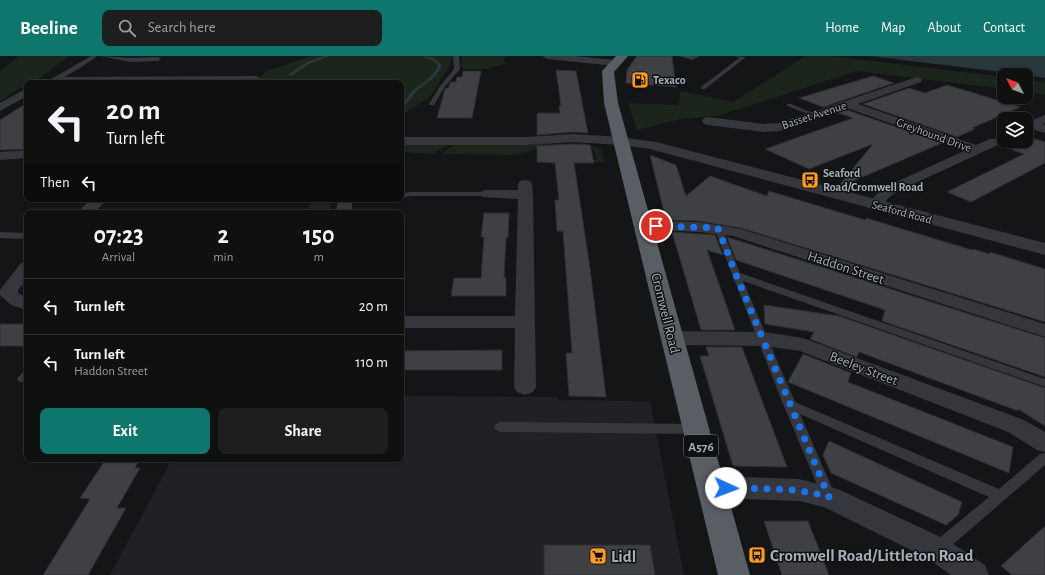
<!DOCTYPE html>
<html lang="en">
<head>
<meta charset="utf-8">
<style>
	:root { --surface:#0f1010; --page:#1d1e1e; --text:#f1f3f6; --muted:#9b9d9f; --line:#2f3030; --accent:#0f766e }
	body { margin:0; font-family:"Alegreya Sans",sans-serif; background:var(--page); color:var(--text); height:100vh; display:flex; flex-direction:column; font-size:15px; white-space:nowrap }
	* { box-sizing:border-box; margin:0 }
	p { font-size:13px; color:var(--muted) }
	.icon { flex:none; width:22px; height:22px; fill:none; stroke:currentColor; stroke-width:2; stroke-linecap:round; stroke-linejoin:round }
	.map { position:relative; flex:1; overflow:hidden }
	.side { position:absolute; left:24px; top:154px; width:380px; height:252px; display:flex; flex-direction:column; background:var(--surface); border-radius:8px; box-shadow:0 1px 3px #0004,0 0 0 1px var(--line) }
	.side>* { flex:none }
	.hud { position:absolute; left:24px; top:24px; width:380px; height:122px; border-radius:8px; box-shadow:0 1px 3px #0004,0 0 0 1px var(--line); background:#0f1010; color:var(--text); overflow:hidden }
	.needle { width:26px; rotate:311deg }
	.tools { position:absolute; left:997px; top:12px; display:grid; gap:8px }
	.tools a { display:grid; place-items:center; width:36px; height:36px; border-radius:8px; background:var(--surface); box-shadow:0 1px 3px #0004,0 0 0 1px var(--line); font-size:20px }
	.pin { position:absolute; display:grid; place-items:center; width:34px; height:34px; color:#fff; margin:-17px; border:2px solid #fff; border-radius:50%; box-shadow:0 1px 4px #0007 }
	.me { position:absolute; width:44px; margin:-22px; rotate:92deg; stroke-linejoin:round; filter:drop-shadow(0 0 3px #0008) }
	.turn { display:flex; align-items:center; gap:14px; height:84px; padding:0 16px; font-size:18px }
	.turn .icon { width:52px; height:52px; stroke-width:2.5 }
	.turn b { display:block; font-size:28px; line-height:34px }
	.then { display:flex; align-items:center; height:38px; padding:0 16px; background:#0003; gap:8px; font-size:15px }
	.eta { display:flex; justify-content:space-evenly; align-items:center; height:68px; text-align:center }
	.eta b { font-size:24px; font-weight:700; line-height:28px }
	.action { display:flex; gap:8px; margin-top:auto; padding:8px 16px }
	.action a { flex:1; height:46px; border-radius:8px; background:var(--accent); color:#fff; font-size:16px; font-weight:700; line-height:46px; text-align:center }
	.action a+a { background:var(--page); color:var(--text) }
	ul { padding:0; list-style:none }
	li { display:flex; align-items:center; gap:12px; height:56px; padding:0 16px; border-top:1px solid var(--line) }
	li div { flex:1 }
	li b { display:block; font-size:15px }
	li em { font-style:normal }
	header { display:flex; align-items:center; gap:24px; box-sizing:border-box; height:56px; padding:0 20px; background:var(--accent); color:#fff }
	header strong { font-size:19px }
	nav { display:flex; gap:22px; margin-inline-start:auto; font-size:14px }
	.search { width:280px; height:36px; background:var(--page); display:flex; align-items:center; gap:10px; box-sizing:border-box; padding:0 14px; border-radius:8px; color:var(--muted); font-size:15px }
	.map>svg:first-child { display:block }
	.built { fill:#202124 }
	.green { fill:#1c251c }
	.water { fill:#29363b }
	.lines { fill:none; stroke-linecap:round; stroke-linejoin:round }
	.stream { fill:#29363b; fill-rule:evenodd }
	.building { fill:#3e4044; stroke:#2e2f33 }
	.service { fill:#35373c; fill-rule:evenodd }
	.minor { fill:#35373c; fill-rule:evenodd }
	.tertiary { fill:#35373c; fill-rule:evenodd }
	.trunk { fill:#595d64; fill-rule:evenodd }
	.route { stroke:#1a73e8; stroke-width:7; stroke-dasharray:0 12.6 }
	.labels { text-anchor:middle; stroke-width:3; stroke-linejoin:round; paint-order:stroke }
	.far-poi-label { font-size:12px; font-weight:bold; fill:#a5adb8; stroke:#0f1011; text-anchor:start }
	.far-street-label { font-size:12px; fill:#a5adb8; stroke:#0f1011 }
	.shield { fill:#0f1011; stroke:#787e86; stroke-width:1 }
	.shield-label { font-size:13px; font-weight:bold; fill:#a5adb8 }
	.street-label { font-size:14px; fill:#a5adb8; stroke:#0f1011 }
	.near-poi-label { font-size:17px; font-weight:bold; fill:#a5adb8; stroke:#0f1011; text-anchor:start }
</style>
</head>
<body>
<header>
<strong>Beeline</strong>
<div class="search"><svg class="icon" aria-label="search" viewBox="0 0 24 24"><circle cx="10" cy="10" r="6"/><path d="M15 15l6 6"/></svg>Search here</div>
<nav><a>Home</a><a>Map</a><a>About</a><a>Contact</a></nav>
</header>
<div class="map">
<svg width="1045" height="519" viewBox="0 0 1045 519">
	<rect width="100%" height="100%" fill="#141516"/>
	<path class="built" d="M401 340 558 341V344L650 345 684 519H110L172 403H401Z"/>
	<path class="green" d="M19 0H69L33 27H27V30L18 33 0 45V15Z
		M311 0H453L447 15 429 42 401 59V27H254L267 15Z
		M462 0H506L503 6H510L487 13H463L461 10Z
		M805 0H831L1004 21V33L857 15 717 60 680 63 637 74 628 47 679 49 680 35 734 46Z
		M1026 24 1045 26V39L1026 36Z
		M539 88 590 89 601 93 604 106H594V104H597L594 93H537L515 99 441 98 454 89H528Z
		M401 89H448L433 98 401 96Z
		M313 143H330V157H306Z"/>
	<path class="water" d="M870 0H1045V22L1026 19Z"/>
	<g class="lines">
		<path class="stream" d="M324 0H329L309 8 291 20 288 19 307 6Z
			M423 0C431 0 437 4 442 10 434 25 428 25 417 35 411 40 409 48 401 50V47C406 44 408 39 412 35 423 25 430 25 438 10L435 6Z"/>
	</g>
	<path class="building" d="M637 0H672L676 31 626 27 627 14Z
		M556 14 576 15 588 77 573 76 537 79V57H560L559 50H561Z
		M463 15H481L472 62H437L445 33 448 32 451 26H456L457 21H462Z
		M873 20 894 27 823 51 799 42Z
		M947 29 1020 51 972 72 975 73 957 81 863 48 909 32 925 37Z
		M27 47V93L0 94V64Z
		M847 54 942 87 837 132 873 88 809 113 765 93 853 62 838 57Z
		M1035 83 1045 86V107L971 146 947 136 1024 98 1012 94Z
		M573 88 590 89 594 107H574L590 212 606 341 569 340 566 297H572L563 175H557L555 144H559L555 107 537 106V90Z
		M650 99 676 109 686 140 710 120 767 140 769 135 865 164 866 162 972 194 973 193 989 198 990 196 1045 213V266L741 172 699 165 668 164 667 160H665Z
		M484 157H509L508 181 506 182 504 222H506V240H451L454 222H481L484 181H481Z
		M672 176 715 179 723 199 707 194 735 274H701Z
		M727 181 1045 282V321L882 265 885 254 736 204Z
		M764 249 839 260 1045 332V370L1018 353V355L859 296 857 301 810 283 814 276 765 268Z
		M0 268H27V290H0Z
		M706 291H742L787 411 733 410 700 300H709Z
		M502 294V314H401V295Z
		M803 298 851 317 848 326 1013 391 1009 417 788 326Z
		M829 385 962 446 958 459 946 469 831 417 823 399Z
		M106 403H140L135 412H140L117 452H126L88 519H43L90 443 80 442Z
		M764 465H808L829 519H782Z
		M1045 470V519H1012L1001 510Z
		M544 489H650L655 519H544Z"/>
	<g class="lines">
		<path class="service" d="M91 0H97C89 7 55 29 46 26Z
			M100 0 130 2 158 1 161 3 158 5 130 6Z
			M453 0H459L460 13 444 32 434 49H430L429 48 440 30 454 13Z
			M679 0H700L692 4Z
			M734 0 746 1 705 33H701V31L739 2Z
			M787 48H791L818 59 813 60 787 50Z
			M410 136H487L491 138 487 140H410L401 142V138Z
			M715 170H721L722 172 740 217 1045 323V331L743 225 795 346 999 433 1040 398 1045 397V409L943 497 938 499 933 497 931 492 933 487 989 441 800 358 836 441 834 445 829 447 824 445 783 348 714 172Z
			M0 176 27 177V183L0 182Z
			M27 315V326H19L17 323 23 316Z
			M500 366 697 368 701 370 703 373 701 376 697 378 500 376 496 374 494 371 496 368Z"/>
		<path class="minor" d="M542 0H575L615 4 620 7 615 10 547 3Z
			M255 20 259 21 260 23 259 25 41 27 42 25 64 21Z
			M917 21 921 22 922 24 921 26 858 48 976 89 990 83H998L1000 86 998 89C964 105 929 120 895 137 885 142 881 156 868 152L866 149 883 132 966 94 847 52 780 75 764 76 708 69 704 68 702 65 704 62 708 61 764 68 779 67Z
			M27 32V40L0 55V47Z
			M1045 59V67L1043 68 1045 69V77L1028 72 1026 69 1028 66Z
			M573 78 620 81 624 82 626 85 624 88 620 89 573 86 526 89H401V81H526Z
			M27 94V102L0 104V96Z
			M525 124 530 125 532 128 533 139 536 331 533 336 525 339 517 336 514 331 515 272H401V260H515L518 143 482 141 480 138 482 135 487 134H518V128L520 125Z
			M91 143H107L94 157H77Z
			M338 143H352V157H336Z
			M643 165 699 166 741 173 1045 268V281L733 180 699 176 637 173 635 170 637 167Z
			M27 206V223L18 234V237L27 242V254L11 249 0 239V234L21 207Z
			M672 275 764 276 803 282 1024 364 1045 376V396L1037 394 1008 376 800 295 764 290 672 289 665 287 662 282 665 277Z
			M712 420 799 423 838 433 947 484 985 509 989 519H951L927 502 824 451 799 445 712 442 703 438 699 431 703 424Z"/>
		<path class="tertiary" d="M620 81 656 86 1045 187V199L650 93 615 88 613 85 615 82Z"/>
		<path class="trunk" d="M616 0H628L614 16 618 47 750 519H718L604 47 602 15Z"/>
	</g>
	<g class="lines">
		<path class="route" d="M656 170 718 172 736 219 829 441C796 431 761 433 726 432"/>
	</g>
	<defs>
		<g id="fuel-square" transform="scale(0.9)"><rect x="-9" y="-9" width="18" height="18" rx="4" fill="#ff9b24" stroke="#0f1011"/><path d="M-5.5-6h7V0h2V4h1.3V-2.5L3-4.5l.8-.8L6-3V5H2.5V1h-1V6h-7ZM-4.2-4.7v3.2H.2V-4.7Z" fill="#111"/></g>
		<g id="bus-square" transform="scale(0.9)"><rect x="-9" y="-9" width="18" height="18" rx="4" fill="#ff9b24" stroke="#0f1011"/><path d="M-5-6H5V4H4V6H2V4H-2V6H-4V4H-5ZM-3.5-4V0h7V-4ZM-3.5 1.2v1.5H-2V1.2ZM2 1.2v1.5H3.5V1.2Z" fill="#111"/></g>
		<g id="supermarket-square" transform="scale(0.9)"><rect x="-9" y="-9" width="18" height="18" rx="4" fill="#ff9b24" stroke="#0f1011"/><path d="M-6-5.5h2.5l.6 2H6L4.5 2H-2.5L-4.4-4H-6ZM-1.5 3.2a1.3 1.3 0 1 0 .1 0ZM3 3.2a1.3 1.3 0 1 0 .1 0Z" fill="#111"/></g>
	</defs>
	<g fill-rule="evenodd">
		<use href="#fuel-square" x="640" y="24"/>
		<use href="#bus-square" x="810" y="124"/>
		<use href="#bus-square" x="757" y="499"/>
		<use href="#supermarket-square" x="598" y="500"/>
	</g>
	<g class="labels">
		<g class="far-poi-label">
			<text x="653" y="28">Texaco</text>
			<text x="823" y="121">Seaford<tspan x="823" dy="14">Road/Cromwell Road</tspan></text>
		</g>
		<g class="far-street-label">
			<text transform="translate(814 59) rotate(-18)" y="4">Basset Avenue</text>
			<text transform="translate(934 79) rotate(20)" y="4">Greyhound Drive</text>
			<text transform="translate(902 156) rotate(15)" y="4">Seaford Road</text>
		</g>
		<rect class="shield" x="684" y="379" width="34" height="22" rx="3"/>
		<g class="shield-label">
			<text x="701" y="395">A576</text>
		</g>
		<g class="street-label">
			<text transform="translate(846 211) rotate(18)" y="5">Haddon Street</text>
			<text transform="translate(666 257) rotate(76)" y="5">Cromwell Road</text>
			<text transform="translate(864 312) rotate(21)" y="5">Beeley Street</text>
		</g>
		<g class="near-poi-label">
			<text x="770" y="505">Cromwell Road/Littleton Road</text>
			<text x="611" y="506">Lidl</text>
		</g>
	</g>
</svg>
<div class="tools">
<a><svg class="needle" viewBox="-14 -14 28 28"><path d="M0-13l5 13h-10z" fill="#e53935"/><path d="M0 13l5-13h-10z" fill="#9b9d9f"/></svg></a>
<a><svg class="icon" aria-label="layers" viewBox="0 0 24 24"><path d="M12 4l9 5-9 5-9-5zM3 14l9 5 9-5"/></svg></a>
</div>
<div class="pin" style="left:656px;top:170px;background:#d93025"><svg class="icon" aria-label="arrive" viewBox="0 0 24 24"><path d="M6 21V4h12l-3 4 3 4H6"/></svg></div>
<svg class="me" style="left:726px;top:432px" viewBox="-20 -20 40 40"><circle r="19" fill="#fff"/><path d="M0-13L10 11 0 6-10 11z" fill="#1a73e8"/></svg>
<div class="hud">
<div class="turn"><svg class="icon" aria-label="left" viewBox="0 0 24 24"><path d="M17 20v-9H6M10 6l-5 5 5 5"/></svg><div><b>20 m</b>Turn left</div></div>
<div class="then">Then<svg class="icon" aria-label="left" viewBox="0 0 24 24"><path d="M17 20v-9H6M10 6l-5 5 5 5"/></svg></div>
</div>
<section class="side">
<div class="eta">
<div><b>07:23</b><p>Arrival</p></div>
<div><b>2</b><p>min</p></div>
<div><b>150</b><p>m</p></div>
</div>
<ul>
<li><svg class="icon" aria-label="left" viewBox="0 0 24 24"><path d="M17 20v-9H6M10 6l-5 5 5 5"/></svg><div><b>Turn left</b></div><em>20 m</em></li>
<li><svg class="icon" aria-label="left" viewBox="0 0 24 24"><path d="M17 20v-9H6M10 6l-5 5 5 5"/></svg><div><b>Turn left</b><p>Haddon Street</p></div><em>110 m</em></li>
</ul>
<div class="action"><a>Exit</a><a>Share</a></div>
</section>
</div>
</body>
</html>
